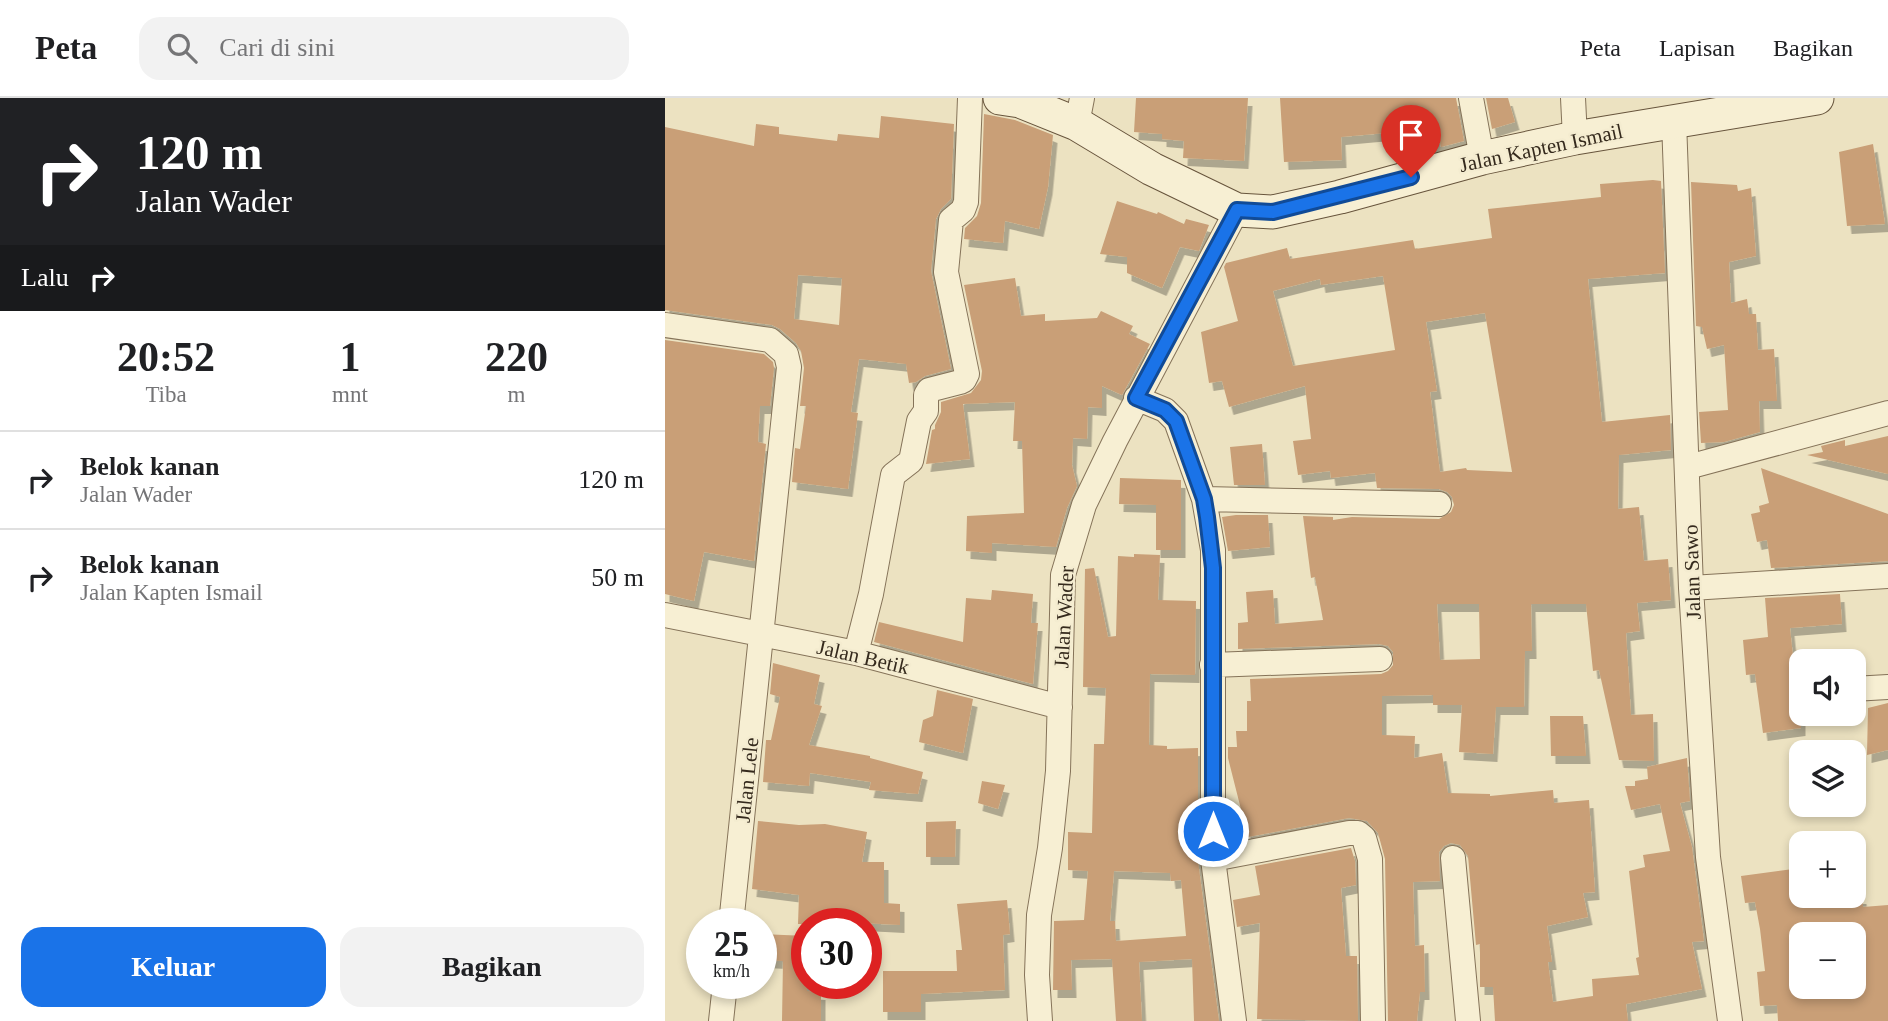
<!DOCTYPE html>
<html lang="id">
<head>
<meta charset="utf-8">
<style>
	:root { --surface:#fff; --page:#f2f2f2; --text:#202124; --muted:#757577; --line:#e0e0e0; --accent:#1a73e8 }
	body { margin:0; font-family:Georgia,serif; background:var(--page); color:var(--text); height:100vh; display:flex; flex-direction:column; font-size:26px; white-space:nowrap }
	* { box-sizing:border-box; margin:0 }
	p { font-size:23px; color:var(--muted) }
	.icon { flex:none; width:38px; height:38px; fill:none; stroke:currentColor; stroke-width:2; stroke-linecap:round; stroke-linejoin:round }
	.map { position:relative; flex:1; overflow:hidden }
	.drawer { display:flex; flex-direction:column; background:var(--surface); width:665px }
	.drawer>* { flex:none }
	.top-card { background:#202124; color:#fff; overflow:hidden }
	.buttons { position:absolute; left:1124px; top:551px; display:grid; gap:14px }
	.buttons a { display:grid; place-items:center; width:77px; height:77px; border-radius:14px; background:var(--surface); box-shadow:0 4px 10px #0003; font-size:35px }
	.speed { position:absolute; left:21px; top:810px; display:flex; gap:14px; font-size:35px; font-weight:700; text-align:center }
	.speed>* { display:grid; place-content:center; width:91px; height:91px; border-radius:50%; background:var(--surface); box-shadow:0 4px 10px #0003; line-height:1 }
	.speed small { font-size:18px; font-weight:400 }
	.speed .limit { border:10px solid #d22; background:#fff; color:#111 }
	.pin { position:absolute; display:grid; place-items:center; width:60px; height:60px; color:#fff; margin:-72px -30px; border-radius:50% 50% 50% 0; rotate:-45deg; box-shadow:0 0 7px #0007 }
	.pin .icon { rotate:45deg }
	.me { position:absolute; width:77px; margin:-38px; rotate:0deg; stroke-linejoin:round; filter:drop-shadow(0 0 5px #0008) }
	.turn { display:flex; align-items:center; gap:24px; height:147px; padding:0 21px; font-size:32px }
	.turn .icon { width:91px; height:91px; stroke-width:2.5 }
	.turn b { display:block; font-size:49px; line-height:60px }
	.then { display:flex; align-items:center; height:66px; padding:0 21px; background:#0003; gap:14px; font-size:26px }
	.eta { display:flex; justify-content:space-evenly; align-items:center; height:119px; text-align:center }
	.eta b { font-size:42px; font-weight:700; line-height:49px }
	.primary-button { display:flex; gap:14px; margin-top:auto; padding:14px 21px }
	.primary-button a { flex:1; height:80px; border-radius:21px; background:var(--accent); color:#fff; font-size:28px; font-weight:700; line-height:80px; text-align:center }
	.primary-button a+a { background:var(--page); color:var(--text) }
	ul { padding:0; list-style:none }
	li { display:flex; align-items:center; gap:21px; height:98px; padding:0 21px; border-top:2px solid var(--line) }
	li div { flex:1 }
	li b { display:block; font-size:26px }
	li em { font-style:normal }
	header { display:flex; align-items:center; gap:42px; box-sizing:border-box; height:98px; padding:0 35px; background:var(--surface); border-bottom:2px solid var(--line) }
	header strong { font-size:33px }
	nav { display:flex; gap:38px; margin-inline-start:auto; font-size:24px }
	.search { width:490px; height:63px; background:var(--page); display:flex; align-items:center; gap:18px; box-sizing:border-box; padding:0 24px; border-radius:21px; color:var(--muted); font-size:26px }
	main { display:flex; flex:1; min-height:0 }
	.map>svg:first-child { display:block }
	.building { fill:#c99f77; fill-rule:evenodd; filter:url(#shadow) }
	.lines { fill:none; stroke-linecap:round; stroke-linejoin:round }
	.street-casing { stroke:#857359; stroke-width:26 }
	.secondary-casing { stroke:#67543c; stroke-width:35 }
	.street { stroke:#f7efd3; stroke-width:24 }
	.secondary { stroke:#f7efd3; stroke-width:33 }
	.route-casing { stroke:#114b97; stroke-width:18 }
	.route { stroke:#1a73e8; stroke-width:12 }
	.labels { text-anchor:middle; stroke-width:5; stroke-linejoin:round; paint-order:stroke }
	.street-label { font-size:21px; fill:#352a1d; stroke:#f4ecd0 }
</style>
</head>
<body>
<header>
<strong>Peta</strong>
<div class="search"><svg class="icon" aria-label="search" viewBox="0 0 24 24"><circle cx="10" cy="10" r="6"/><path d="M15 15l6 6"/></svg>Cari di sini</div>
<nav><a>Peta</a><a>Lapisan</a><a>Bagikan</a></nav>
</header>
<main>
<section class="drawer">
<div class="top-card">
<div class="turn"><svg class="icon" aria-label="right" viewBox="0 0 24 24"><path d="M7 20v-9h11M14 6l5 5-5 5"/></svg><div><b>120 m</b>Jalan Wader</div></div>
<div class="then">Lalu<svg class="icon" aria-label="right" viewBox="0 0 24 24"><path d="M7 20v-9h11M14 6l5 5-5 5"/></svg></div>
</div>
<div class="eta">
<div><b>20:52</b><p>Tiba</p></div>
<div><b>1</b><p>mnt</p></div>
<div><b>220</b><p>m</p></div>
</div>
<ul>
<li><svg class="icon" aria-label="right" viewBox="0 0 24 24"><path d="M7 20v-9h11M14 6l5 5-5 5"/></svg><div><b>Belok kanan</b><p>Jalan Wader</p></div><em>120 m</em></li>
<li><svg class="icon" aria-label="right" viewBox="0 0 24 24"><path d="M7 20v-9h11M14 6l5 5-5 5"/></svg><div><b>Belok kanan</b><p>Jalan Kapten Ismail</p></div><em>50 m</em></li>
</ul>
<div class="primary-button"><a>Keluar</a><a>Bagikan</a></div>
</section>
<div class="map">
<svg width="1223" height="923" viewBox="0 0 1223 923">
	<defs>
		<filter id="shadow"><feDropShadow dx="4.5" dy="8" stdDeviation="0" flood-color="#0004"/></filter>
	</defs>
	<rect width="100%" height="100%" fill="#ece2c1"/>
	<path class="building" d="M471 0H583L579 63 518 60 519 43 497 41V36L469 34Z
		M615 0H791L799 43 776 49 775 45 737 54 732 34 676 39 677 62 619 64Z
		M821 0H843L850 24 827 31Z
		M319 16 350 22 388 37 383 89 374 131 340 123 338 145 299 141 300 130 312 118 316 105Z
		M216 18 289 26 286 101 276 111 271 121 266 173 286 271 260 278 251 284 244 285 241 266 194 261 186 314 193 315 183 391 127 384 130 350 135 351 141 308H135L139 270 136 253 131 245 115 231 107 227 0 212V29L89 48 91 26 114 29V36L172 43 173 36 214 40ZM133 177 177 180 174 227 129 221Z
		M1208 46 1220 126 1182 128 1174 54Z
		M988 82 996 83 1000 175 923 181 937 324 1005 317 1006 352 954 357 953 411 974 409 979 463 1003 461 1006 502 972 505 975 533 961 535 966 617 988 616 989 663 954 662 934 572 928 573 921 506H866L867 553H860L859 609H831L828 656 794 654 797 607H768V597L717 598V637L750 638 749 660 777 655 783 695 825 696V698L888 692 889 705 924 702 930 794 918 795 923 819 882 828 887 864H883L888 904 928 898 927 881 974 877 971 860 974 859 964 773 980 769 978 757 1005 753 995 706 966 712 960 688H970V683L983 681 982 669 1022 660 1025 703 1015 705 1027 749 1039 843 1027 844 1037 891 961 906 963 923H830L828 889H815V846L811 847 803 758 795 747 786 745 779 748 774 754 775 783 748 784 750 848 759 847 760 894H755L752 923H723L720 761 713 735 702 723 684 720 583 739 563 660V649H572L571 633H582V603H586L585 581 716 576 723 573 728 567V554L723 548 714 546 573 551V525L583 524 581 494 608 492 610 526 658 522 650 479 646 480 638 418 668 419V422L687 419 774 421 786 414 789 407 787 399 782 394 774 391 712 390 710 375 666 380 665 373 633 377 628 343 646 341 640 288 564 309 557 283 544 285 536 234 573 223 559 169 561 165 622 150 625 161 748 142 750 151 827 140 823 111 936 99 935 86ZM718 178 730 252 628 268 608 193 655 181 656 187ZM820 215 847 374 802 372 801 370 775 374 765 294 772 293 761 224ZM772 506H814L815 561 775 562Z
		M1026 84 1072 87 1073 93 1086 90 1091 158 1064 164 1066 205 1082 201 1084 216H1091L1093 252 1109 251 1112 303H1094L1095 334 1059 344 1036 345 1034 314 1063 312 1059 247 1042 251 1037 229 1031 228Z
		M452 103 492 116 493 114 519 126 521 121 544 127 534 153 515 149 497 190 462 175V159L435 156Z
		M350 180 356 218 380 216V223L432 220 436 213 468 228 464 236 485 246 457 297 437 288V310L423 309 422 341 408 340 407 367 412 388 402 410 391 449 327 445V455L301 453 302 418 359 415 357 343H348L350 304 298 306 305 361 261 366 267 332 270 331V327L276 314V304L306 295 316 282 317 273 299 187Z
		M0 242 99 256 108 264 109 270 105 308H95L93 344 101 346 89 463 39 454 29 503 0 496Z
		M1223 338V376L1142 357 1158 354 1156 348 1180 342V348Z
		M597 346 600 387H569L565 349Z
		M1096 370 1223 416V463L1106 470 1102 442 1092 444 1086 416 1095 414 1094 408 1104 405Z
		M455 380 516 382V452H491V407L454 406Z
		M571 417H603L605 449 563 453 557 419Z
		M469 456 495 457 493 502 531 503 530 577 485 576 484 647 502 648V651L533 650V763L554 923H529L527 861 474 864 477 923H451L447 861 406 862 407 892H388L389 823 419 822 423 773 403 772V734L427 735 429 646H439L441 590 418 589 420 471 429 470 443 539 451 538 453 458 469 459ZM449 773 505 775 506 783 516 782 521 838 451 843 450 823H445Z
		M327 492 368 496 366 525H373L368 586 209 544 214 524 298 544 301 500 326 502Z
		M1175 496 1177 526 1125 530 1133 606H1136V630L1098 635 1090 576 1081 577 1078 542 1103 539 1100 500Z
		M108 565 155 577 149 606 157 608 144 647 205 658V660L258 674 253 696 204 692 206 684 145 675 144 688 98 684 101 642H106L115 599 105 596Z
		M272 592 308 601 298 655 254 644 258 622 268 618Z
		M1223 605V652L1202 657 1203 610Z
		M885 618H918L921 658H886Z
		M317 683 340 687 333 711 313 705Z
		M93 723 134 727 160 726 202 734 197 764H219V805L235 806V827L177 824V826H133L134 797 87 791Z
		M291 723 290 759H261V724Z
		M686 750 690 763 691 787 676 790 681 858H692L693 923 592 921 595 825 572 829 568 802 595 797 590 768Z
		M1136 770V798H1197L1198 809 1223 807V923H1113L1112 907 1095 908 1092 874 1100 873 1095 831 1090 804 1080 805 1076 778ZM1188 832V889H1136L1131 838Z
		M342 802 345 836 338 837 340 892 256 896V914H218V873H292L291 852H297L292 806Z
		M96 836 142 838V893L156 894V923H117L118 863 96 862Z"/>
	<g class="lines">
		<g class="street-casing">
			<path id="street" d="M806 0 817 60
				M908 0 910 40
				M1009 23 1026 490 1043 759 1065 923
				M412 26 417 0
				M0 227 105 242 121 256 124 269 66 826
				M471 300 500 312 511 323 539 401 548 452V761L569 923
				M1023 369 1223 315
				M539 401 774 406
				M1026 490 1223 478
				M0 517 191 555 395 609
				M191 555 206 496 228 377 246 363 254 323 261 313V297L264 292 295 284 299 282 302 276 281 174 286 122 298 112 301 104 305 0
				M547 567 715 561
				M1188 591 1223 589
				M788 760 803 923
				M548 761 684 735H693L699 740 705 761 708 923
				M56 923 60 886
				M375 923 372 877 374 817 385 750 393 673 398 477 419 407 450 343 572 112"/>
		</g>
		<g class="secondary-casing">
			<path id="secondary" d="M335 0 355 3 412 26 487 71 572 112 608 114 675 99 817 60 910 40 1152 0"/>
		</g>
		<use href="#street" class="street"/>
		<use href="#secondary" class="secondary"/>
	</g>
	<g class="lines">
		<g class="route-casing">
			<path id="route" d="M548 733V470L542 419 539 401 511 323 500 312 471 300 572 112 608 114 746 79"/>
		</g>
		<use href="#route" class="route"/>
	</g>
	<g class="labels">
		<g class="street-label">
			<text transform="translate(876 50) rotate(-12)" y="7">Jalan Kapten Ismail</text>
			<text transform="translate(1027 474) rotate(-92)" y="7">Jalan Sawo</text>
			<text transform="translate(399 519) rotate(-87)" y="7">Jalan Wader</text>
			<text transform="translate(198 559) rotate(13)" y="7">Jalan Betik</text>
			<text transform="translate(82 682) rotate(-84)" y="7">Jalan Lele</text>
		</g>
	</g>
</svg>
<div class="buttons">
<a><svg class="icon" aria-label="sound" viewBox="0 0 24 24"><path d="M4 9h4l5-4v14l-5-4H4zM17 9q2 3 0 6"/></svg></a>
<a><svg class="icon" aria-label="layers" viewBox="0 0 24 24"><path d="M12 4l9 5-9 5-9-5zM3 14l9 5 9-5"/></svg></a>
<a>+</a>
<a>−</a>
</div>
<div class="speed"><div>25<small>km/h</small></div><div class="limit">30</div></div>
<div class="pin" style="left:746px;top:79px;background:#d93025"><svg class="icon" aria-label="arrive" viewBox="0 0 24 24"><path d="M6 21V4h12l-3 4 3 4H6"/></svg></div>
<svg class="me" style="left:548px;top:733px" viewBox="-20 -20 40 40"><circle r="17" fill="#1a73e8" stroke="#fff" stroke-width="3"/><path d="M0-11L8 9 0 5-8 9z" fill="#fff"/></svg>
</div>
</main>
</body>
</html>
